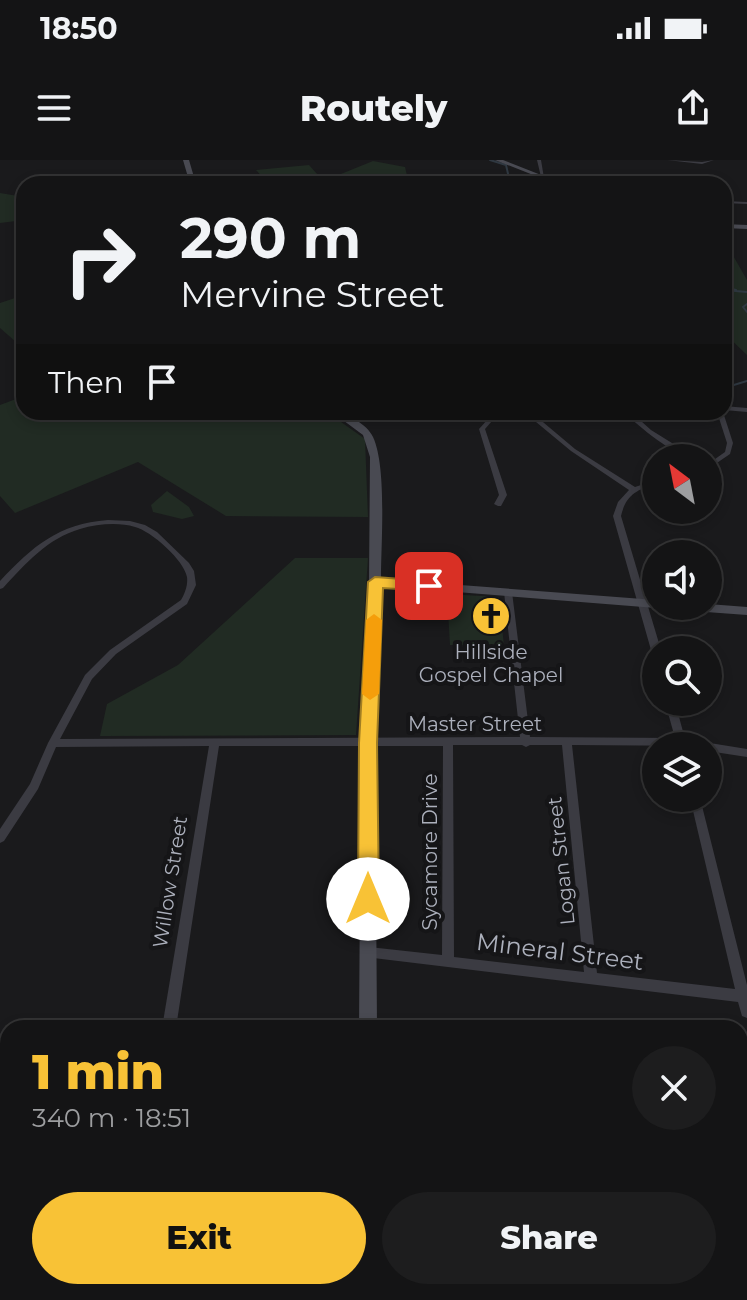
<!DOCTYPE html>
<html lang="en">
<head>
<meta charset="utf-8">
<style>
	:root { --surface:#141415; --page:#1d1d1e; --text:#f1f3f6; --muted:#9d9ea0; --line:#333334; --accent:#f8c236 }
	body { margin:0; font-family:Montserrat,sans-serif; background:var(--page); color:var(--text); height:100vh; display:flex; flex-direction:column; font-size:30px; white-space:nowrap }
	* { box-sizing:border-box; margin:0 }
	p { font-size:26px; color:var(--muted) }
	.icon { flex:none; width:44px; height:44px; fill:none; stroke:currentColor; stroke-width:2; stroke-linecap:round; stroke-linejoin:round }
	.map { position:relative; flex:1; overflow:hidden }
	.side { position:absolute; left:0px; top:860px; width:748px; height:280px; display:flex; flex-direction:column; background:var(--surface); border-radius:24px 24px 0 0; box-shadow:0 4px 12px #0003,0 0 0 2px var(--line) }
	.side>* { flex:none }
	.banner { position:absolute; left:16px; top:16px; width:716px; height:244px; border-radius:24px; box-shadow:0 4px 12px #0003,0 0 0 2px var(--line); background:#141415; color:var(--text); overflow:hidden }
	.needle { width:52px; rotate:328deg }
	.fabs { position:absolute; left:642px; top:284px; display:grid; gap:16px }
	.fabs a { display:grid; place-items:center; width:80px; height:80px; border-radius:50%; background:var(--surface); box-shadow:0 4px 12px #0003,0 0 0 2px var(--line); font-size:40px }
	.pin { position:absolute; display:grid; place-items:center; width:68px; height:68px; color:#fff; margin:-34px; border-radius:16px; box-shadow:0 4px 12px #0006 }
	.me { position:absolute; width:88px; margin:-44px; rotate:0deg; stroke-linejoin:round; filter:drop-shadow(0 0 6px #0008) }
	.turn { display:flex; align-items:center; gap:28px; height:168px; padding:0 32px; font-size:36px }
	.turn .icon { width:104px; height:104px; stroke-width:2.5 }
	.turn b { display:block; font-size:56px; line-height:68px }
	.then { display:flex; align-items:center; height:76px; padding:0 32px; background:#0003; gap:16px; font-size:30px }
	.round { display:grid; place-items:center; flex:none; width:84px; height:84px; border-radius:42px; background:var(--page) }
	.head { display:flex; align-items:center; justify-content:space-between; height:136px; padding:0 32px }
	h1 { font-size:48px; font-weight:800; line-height:60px; color:var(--accent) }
	.primary-button { display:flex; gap:16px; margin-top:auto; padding:16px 32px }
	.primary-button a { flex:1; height:92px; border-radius:48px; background:var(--accent); color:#111; font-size:32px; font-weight:800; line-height:92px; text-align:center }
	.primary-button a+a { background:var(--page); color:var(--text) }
	.status { display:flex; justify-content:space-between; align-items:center; height:56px; padding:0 40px; background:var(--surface); direction:ltr }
	.status svg { height:22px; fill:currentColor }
	header { display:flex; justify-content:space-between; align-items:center; height:104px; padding:0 32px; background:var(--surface); font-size:36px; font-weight:800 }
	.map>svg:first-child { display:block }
	.green { fill:#212b23 }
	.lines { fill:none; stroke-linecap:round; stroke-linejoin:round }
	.stream { stroke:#2f3841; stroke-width:2 }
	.street { fill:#3b3b42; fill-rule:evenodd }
	.secondary { fill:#494a52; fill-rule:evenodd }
	.route { fill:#f8c236; stroke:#a17e23; stroke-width:2 }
	.slow { fill:#f59e0b }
	.labels { text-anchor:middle; stroke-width:8; stroke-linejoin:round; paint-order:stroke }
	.poi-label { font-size:20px; fill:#acb0bc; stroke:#151517 }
	.street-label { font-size:20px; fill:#acb0bc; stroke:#151517 }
	.near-street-label { font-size:24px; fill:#acb0bc; stroke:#151517 }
</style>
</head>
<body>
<div class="status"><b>18:50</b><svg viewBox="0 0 49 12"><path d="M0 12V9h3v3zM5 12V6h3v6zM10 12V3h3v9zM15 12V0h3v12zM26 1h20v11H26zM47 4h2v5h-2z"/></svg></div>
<header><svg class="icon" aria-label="menu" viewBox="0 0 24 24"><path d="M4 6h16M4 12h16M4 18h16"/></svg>Routely<svg class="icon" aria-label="share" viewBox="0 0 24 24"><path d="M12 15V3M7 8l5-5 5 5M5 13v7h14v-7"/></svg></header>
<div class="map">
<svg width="747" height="1140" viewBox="0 0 747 1140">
	<rect width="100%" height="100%" fill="#1a1a1c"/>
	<path class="green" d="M373 1 405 7 408 20C385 21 356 32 336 16Z
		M309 5 326 24H269L256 10Z
		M0 33 24 37V60L0 63Z
		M724 92H731L747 120V195L724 173Z
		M24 135V189L0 168V143Z
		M24 236V252H327L365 279 368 357 226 356 138 302 15 353 0 336V245Z
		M167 331 189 347 194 356 182 359 153 352 151 345Z
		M295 398H368L356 575 100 576 107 544 178 505Z
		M447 434 499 437 504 486 450 485Z"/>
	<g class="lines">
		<path class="stream" d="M490 0 506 5 509 18 521 24
			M724 127 736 130
			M724 130 747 132
			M747 144 743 147 747 152
			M724 228 747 221"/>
		<path class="street" d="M537 0H541L544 18 541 17Z
			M667 0 702 2 714 0 702 4Z
			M724 41 747 42V44L724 43Z
			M724 246 747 248V252L724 250Z
			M509 252H519L492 261 485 269 507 335 501 346H498L494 344 499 335 479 269 488 259Z
			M524 252H531L575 289 635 327 656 320V324C636 330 626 335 621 356L661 490H656V493L651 490 613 356 618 342 629 330 571 291Z
			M624 252H631L651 270 696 298C676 298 638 266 624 252Z
			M717 252H723L733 283 730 294 708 309V304L725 292 727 283Z
			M108 360 130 361 145 365 157 372 189 403 194 411 196 425 187 444 116 494 92 519 60 579 520 577 504 432 508 429 512 432 530 577 675 578 665 542H675L685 579 747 589V597L708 591V586L572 585 597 813 735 829 690 638H700L747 825V858L742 856 738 842 365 797 363 793 365 789 369 787 442 795 443 586H219L176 868H162L209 586 56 587 38 629 4 681 0 683V669L30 624 48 583 85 515 110 490 181 440C185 433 188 425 187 417 184 400 151 371 135 367 118 362 98 364 80 369 48 378 25 404 3 428L0 429V421C33 386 58 364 108 360ZM453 585H522L526 587 530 585H562L584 812 454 797Z
			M740 1010H747V1024H740Z
			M119 1132H135L133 1140H117Z"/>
		<path class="secondary" d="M183 0H189L196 24H190Z
			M495 0H503L564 24H556Z
			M724 64 747 65V69L724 68Z
			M332 252C346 252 367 264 373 277 387 307 381 383 381 419L656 440V446H661L656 448 381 426 375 583 377 868H359L361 583 369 422 370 297 363 275Z
			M708 444 747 447V455L679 450 673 446H708Z
			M357 1132H379V1140H357Z"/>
	</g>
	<path class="route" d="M375 417 429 421 436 426 429 431 383 428 377 583 379 739 376 746 368 749 361 746 358 739 359 583 368 422Z"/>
	<path class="slow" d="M374 454 382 460 379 534 370 540 362 534 366 460Z"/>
	<defs>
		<g id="church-disc" transform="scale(2)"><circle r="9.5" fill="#f8c236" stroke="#151517"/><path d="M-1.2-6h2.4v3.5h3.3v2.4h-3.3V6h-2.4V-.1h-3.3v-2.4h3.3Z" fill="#111"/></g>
	</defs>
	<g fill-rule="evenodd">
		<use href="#church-disc" x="491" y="456"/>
	</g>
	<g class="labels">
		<g class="poi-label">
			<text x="491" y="499">Hillside<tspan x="491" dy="23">Gospel Chapel</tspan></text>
		</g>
		<g class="street-label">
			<text x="475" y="571">Master Street</text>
			<text transform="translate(430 692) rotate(-90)" y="7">Sycamore Drive</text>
			<text transform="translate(561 701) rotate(-96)" y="7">Logan Street</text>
			<text transform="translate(170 722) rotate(-81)" y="7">Willow Street</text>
		</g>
		<g class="near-street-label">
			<text transform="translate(560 792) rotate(7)" y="8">Mineral Street</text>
		</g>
	</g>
</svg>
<div class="fabs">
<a><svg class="needle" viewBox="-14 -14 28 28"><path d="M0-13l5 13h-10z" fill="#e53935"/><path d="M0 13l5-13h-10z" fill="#9d9ea0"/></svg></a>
<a><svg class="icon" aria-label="sound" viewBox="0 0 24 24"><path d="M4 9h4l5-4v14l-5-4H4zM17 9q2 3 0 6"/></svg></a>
<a><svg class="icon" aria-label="search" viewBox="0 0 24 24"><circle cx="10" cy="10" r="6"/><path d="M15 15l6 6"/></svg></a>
<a><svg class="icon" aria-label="layers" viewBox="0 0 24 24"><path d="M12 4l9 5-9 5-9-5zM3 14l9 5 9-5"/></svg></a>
</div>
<div class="pin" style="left:429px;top:426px;background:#d93025"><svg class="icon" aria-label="arrive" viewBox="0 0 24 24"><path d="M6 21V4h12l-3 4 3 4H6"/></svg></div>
<svg class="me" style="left:368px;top:739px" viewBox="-20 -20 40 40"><circle r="19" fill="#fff"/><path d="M0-13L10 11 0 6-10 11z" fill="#f8c236"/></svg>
<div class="banner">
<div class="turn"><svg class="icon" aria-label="right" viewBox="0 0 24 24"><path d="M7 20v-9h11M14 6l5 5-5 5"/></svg><div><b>290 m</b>Mervine Street</div></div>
<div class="then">Then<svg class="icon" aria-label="arrive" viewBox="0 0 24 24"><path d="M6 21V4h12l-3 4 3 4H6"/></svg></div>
</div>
<section class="side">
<div class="head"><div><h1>1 min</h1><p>340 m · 18:51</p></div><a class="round"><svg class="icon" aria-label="close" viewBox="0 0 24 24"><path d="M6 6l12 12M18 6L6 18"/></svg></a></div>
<div class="primary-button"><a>Exit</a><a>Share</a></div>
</section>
</div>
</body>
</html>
